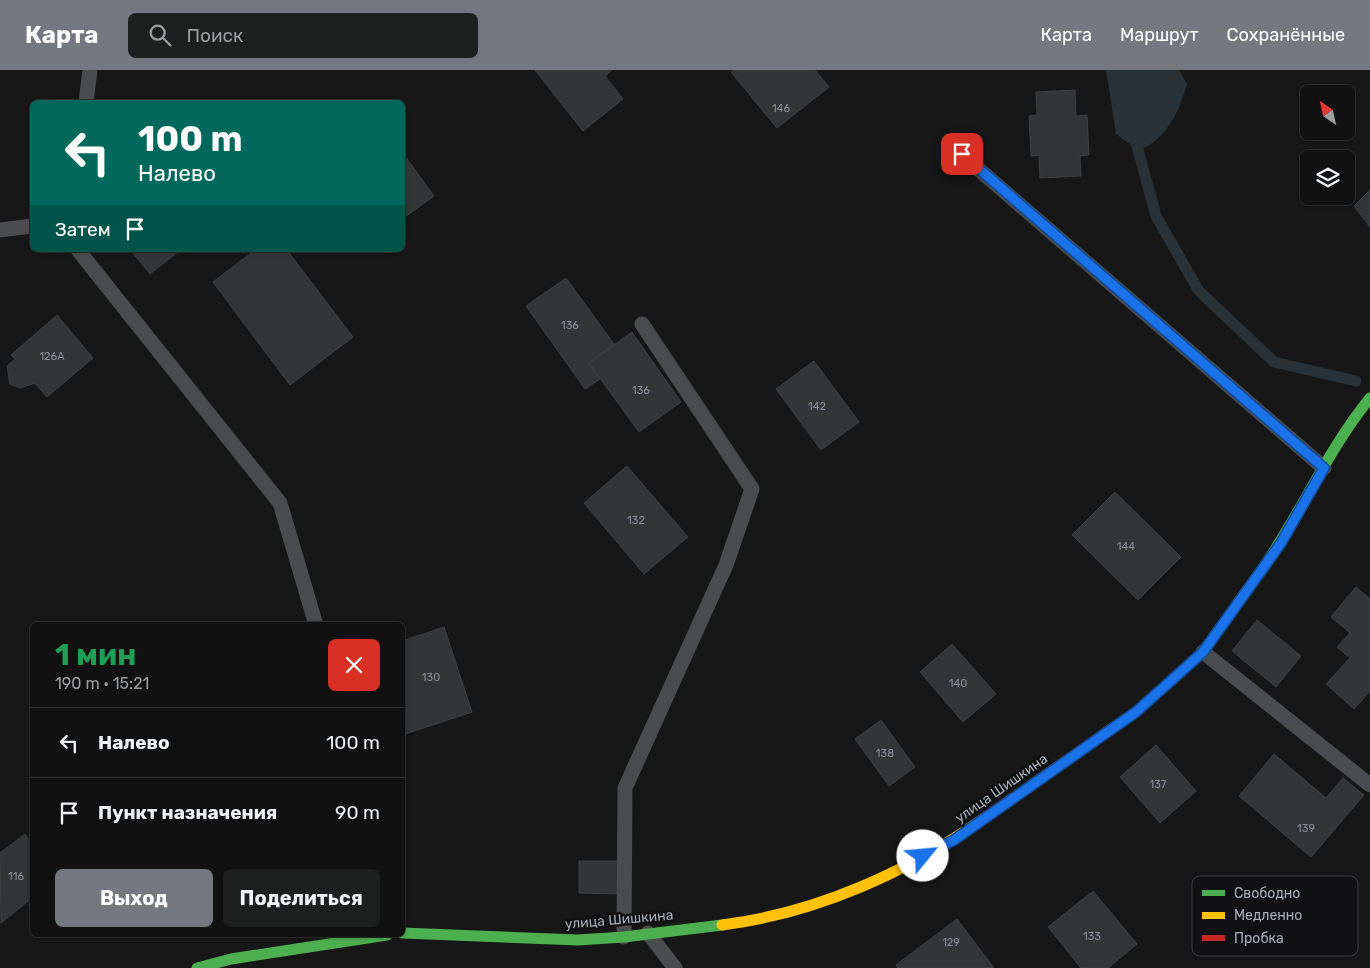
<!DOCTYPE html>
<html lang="ru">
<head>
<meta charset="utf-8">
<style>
	:root { --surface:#111; --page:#1e1f1f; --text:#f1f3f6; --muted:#9c9d9f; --line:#303131; --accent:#757880 }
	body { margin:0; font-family:Rubik,sans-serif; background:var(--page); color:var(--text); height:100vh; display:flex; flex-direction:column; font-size:19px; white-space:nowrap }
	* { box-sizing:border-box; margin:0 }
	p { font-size:16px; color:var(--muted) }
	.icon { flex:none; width:28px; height:28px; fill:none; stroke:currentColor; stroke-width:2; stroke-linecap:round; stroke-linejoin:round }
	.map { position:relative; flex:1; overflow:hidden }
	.drawer { position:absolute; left:30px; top:552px; width:375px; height:315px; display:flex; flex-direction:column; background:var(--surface); border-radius:8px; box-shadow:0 1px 4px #0004,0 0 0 1px var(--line) }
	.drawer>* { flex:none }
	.hud { position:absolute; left:30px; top:30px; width:375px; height:152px; border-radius:8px; box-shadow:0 1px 4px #0004,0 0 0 1px var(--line); background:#00695c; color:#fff; overflow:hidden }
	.needle { width:32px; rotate:326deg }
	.controls { position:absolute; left:1300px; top:15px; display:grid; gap:10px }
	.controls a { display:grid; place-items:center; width:55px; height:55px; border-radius:8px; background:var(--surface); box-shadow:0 1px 4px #0004,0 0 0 1px var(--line); font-size:25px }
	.pin { position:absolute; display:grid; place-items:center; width:42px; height:42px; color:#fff; margin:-21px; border-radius:10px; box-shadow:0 2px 8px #0006 }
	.me { position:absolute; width:55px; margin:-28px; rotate:62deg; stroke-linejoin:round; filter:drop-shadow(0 0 4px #0008) }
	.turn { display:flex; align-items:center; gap:18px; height:105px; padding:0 25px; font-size:22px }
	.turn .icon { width:65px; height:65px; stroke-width:2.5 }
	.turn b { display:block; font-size:35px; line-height:42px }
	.then { display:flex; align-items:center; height:48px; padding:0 25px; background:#0003; gap:10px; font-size:19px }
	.round { display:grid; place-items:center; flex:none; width:52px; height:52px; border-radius:8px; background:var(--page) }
	.summary { display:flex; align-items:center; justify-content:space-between; height:85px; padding:0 25px }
	h1 { font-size:30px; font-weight:700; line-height:38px; color:#1e9e55 }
	.cta { display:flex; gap:10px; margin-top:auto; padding:10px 25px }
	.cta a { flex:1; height:58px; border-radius:8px; background:var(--accent); color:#fff; font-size:20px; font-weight:700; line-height:58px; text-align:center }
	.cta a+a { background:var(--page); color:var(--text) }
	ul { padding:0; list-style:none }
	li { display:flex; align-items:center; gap:15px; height:70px; padding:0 25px; border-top:1px solid var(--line) }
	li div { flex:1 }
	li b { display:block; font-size:19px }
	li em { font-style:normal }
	header { display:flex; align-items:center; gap:30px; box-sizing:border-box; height:70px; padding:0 25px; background:var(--accent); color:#fff }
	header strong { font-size:24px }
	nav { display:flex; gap:28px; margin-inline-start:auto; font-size:18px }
	.search { width:350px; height:45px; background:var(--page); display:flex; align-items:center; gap:12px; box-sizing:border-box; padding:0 18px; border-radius:8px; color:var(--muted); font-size:19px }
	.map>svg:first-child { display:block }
	.water { fill:#2a3239 }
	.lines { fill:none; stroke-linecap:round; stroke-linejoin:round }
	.stream { stroke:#2a3239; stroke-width:11 }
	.building { fill:#343537; stroke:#3f4043 }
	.lane { stroke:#4b4c50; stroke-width:15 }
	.fast { stroke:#4caf50; stroke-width:11 }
	.slow { stroke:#ffc107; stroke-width:11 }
	.jam { stroke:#c62828; stroke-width:11 }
	.route-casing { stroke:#114b97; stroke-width:12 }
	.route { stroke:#1a73e8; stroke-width:9 }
	.labels { text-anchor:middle; stroke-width:5; stroke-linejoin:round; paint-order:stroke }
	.number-label { font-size:11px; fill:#8b8f98 }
	.street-label { font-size:14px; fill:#a8adb8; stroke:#111113 }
	.key { fill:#111113; stroke:#3e4045; stroke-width:1 }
	.key-label { font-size:14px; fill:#a8adb8 }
</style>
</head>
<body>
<header>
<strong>Карта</strong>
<div class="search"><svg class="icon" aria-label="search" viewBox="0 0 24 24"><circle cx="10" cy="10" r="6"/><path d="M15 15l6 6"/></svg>Поиск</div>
<nav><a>Карта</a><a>Маршрут</a><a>Сохранённые</a></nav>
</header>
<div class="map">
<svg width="1370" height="898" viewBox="0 0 1370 898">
	<rect width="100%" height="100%" fill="#171717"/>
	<path class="water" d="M1106 0H1179L1187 14C1180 40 1165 72 1138 80L1116 64Z"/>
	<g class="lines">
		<path class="stream" d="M1134 65 1156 146 1199 221 1274 292 1356 311"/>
	</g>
	<path class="building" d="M535 0H612L605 6 623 29 583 61Z
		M734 0H815L829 17 777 58 731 2Z
		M1075 20 1076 46 1087 45 1089 85 1080 86 1081 106 1040 108 1039 85 1031 86 1029 46 1037 45 1036 22Z
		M402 82 434 126 402 149Z
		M1370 120V157L1354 136Z
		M135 180H177L178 182 150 204 132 182Z
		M255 180H287L353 267 290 315 213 212Z
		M566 208 614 274 589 293 600 309 585 319 526 236Z
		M57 245 93 288 47 327 35 313 20 318 10 314 7 296 15 289 11 285Z
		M632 262 681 332 639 362 589 293Z
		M814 291 859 352 821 380 776 319Z
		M627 396 688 467 644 504 584 433Z
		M1115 422 1181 487 1138 530 1072 465Z
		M1356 517 1370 529V621L1354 639 1326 614 1350 588 1337 577 1350 563 1331 547Z
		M1257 550 1301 586 1276 617 1232 581Z
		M444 557 472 642 402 665V571Z
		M952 574 996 624 963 652 920 602Z
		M881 650 915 697 889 716 855 669Z
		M1156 675 1196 721 1160 753 1120 707Z
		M1274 684 1326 728 1343 708 1364 725 1311 787 1239 726Z
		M25 764 32 774V828L1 853 0 783Z
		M579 791H618V824L579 823Z
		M1093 821 1137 874 1108 898H1081L1048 857Z
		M957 849 994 898H898L896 895Z"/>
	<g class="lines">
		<path class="lane" d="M86 32 90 0
			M961 84 1324 398
			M0 160 32 156
			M78 180 280 433 316 555
			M1203 582 1370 715
			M648 863 675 898
			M624 867 625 718 726 495 752 419 642 254"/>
		<path class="fast" d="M1258 505C1299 448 1326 382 1370 328
			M402 863 578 870 624 867 722 855
			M197 898 231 889 387 865"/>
		<path class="slow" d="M1104 664 1136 642 1203 582 1258 505
			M722 855C817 843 908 802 986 747"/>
		<path class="jam" d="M986 747 1104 664"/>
	</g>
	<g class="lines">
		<g class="route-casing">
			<path id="route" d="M923 786 954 770 1136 642 1203 582 1281 473 1324 398 962 84"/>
		</g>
		<use href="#route" class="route"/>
	</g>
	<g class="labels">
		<g class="number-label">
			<text x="781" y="42">146</text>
			<text x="570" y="259">136</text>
			<text x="52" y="290">126А</text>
			<text x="641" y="324">136</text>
			<text x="817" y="340">142</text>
			<text x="636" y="454">132</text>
			<text x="1126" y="480">144</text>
			<text x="431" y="611">130</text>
			<text x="958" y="617">140</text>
			<text x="885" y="687">138</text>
			<text x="1158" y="718">137</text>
			<text x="1306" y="762">139</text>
			<text x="16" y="810">116</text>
			<text x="1092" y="870">133</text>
			<text x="951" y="876">129</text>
		</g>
		<g class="street-label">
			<text transform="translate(1001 718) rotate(-35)" y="5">улица Шишкина</text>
			<text transform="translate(619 849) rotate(-5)" y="5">улица Шишкина</text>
		</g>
	</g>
	<rect x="1192" y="806" width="166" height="80" rx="8" class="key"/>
	<rect x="1202" y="820" width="23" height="6" fill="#4caf50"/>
	<rect x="1202" y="842" width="23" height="7" fill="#ffc107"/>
	<rect x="1202" y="865" width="23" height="6" fill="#c62828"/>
	<g class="key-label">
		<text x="1234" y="828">Свободно</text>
		<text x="1234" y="850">Медленно</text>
		<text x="1234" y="873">Пробка</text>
	</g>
</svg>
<div class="controls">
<a><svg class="needle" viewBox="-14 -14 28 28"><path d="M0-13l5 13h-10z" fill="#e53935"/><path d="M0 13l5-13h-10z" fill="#9c9d9f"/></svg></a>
<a><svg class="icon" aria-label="layers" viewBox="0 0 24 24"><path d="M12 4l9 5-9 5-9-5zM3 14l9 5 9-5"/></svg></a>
</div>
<div class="pin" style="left:962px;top:84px;background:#d93025"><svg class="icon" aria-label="arrive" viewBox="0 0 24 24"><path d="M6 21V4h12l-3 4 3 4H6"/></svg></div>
<svg class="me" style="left:923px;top:786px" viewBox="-20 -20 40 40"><circle r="19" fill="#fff"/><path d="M0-13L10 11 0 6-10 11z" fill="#1a73e8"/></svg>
<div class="hud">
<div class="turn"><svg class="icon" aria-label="left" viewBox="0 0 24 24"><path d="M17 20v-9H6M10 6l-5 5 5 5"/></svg><div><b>100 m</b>Налево</div></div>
<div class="then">Затем<svg class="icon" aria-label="arrive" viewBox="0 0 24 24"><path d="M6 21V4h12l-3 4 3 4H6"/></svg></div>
</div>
<section class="drawer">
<div class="summary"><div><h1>1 мин</h1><p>190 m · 15:21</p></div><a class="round" style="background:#d93025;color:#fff"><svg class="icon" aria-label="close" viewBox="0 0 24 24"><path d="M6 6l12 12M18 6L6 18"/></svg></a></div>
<ul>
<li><svg class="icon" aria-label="left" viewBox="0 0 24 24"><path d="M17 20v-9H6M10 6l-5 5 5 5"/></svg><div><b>Налево</b></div><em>100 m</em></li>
<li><svg class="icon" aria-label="arrive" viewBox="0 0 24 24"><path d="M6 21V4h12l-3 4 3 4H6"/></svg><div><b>Пункт назначения</b></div><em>90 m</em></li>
</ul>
<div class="cta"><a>Выход</a><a>Поделиться</a></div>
</section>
</div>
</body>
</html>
